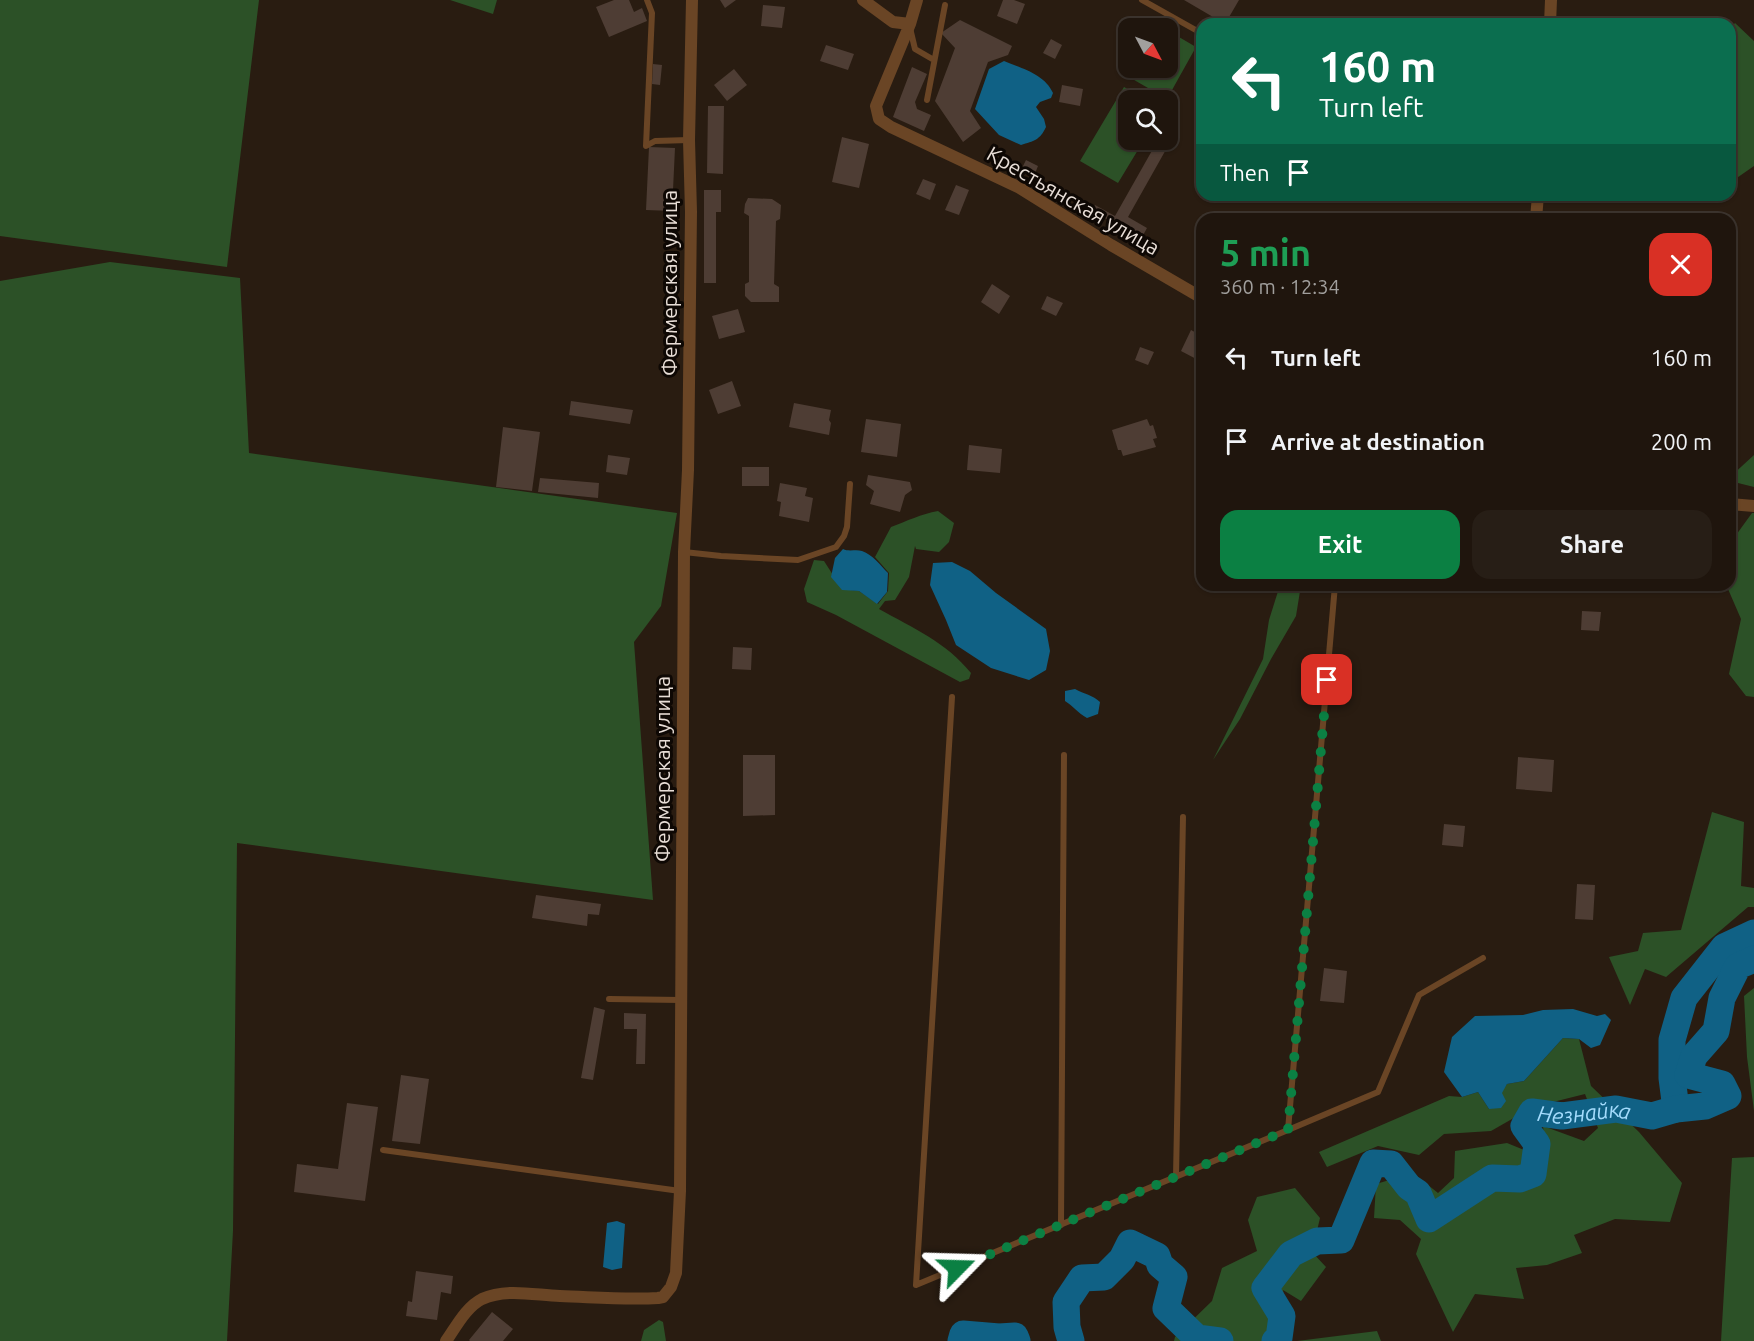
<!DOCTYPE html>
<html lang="en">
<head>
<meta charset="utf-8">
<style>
	:root { --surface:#1f150d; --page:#271e16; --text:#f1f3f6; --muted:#a19f9d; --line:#3c342e; --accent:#0b8043 }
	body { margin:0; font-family:Ubuntu,sans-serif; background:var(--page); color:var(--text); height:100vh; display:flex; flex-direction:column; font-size:22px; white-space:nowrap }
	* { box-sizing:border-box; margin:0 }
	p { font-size:20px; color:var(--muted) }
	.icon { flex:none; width:33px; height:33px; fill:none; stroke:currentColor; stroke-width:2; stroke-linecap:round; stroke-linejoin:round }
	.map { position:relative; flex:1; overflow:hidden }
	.drawer { position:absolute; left:1196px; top:213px; width:540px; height:378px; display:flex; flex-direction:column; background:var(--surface); border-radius:18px; box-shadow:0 2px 4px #0004,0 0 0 2px var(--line) }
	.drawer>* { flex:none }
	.banner { position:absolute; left:1196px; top:18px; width:540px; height:183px; border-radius:18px; box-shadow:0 2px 4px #0004,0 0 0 2px var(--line); background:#0b6e4f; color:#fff; overflow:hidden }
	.needle { width:39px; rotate:131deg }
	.tools { position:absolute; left:1118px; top:18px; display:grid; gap:12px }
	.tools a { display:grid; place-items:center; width:60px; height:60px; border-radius:12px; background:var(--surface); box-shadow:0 2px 4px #0004,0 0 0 2px var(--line); font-size:30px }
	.pin { position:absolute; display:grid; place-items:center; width:51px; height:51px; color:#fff; margin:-26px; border-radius:12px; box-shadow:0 3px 9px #0006 }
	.me { position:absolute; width:66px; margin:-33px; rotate:68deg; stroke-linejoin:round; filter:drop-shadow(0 0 4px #0008) }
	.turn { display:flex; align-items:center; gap:21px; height:126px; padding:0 24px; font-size:27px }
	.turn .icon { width:78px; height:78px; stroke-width:2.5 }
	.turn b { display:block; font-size:42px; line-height:51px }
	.then { display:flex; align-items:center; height:57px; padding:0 24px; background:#0003; gap:12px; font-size:22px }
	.round { display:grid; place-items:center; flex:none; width:63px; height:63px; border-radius:18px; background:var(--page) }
	.overview { display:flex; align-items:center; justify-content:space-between; height:102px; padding:0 24px }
	h1 { font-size:36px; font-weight:700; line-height:45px; color:#1e9e55 }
	.cta { display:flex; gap:12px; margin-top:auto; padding:12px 24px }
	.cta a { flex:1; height:69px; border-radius:18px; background:var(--accent); color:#fff; font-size:24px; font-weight:700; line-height:69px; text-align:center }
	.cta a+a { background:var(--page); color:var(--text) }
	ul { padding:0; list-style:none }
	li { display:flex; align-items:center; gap:18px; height:84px; padding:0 24px }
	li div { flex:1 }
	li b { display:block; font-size:22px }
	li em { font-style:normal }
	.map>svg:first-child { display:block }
	.green { fill:#2c5127 }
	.water { fill:#106185 }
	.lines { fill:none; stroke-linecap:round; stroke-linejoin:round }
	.river { stroke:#106185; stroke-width:27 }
	.building { fill:#4e3d34 }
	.service { stroke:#6a4525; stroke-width:6 }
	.minor { stroke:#6a4525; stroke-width:12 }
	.route { stroke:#0b8043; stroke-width:10; stroke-dasharray:0 18 }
	.labels { text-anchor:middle; stroke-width:6; stroke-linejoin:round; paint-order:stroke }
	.street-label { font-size:21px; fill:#e8ded7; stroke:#0e0804 }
	.water-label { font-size:22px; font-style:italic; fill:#a3dbfc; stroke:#0e0804 }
</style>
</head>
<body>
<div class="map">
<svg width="1754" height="1341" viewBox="0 0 1754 1341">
	<rect width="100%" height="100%" fill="#291c11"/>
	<path class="green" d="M0 0H259L227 267 0 236Z
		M450 0H497L493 14Z
		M1735 23 1754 41V166L1731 182 1730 29Z
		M1167 30 1196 47 1167 99 1129 77 1134 68H1167Z
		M1124 87 1147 100H1128V140H1144L1118 183 1080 161Z
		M110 262 240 278 249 453 677 513 661 606 634 642 653 900 237 843 233 1231 227 1341H0V281Z
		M1754 455V487L1730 481V477Z
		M938 511 954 523 949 542 939 552 916 549 915 546 909 577 895 600 885 601 879 609C913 628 946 642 971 673L969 679 960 682 836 615 807 602 804 589 814 560 824 561 842 589 859 591 878 604 888 591 889 573 875 557 891 527C907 521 921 514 938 511Z
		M1752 513H1754V697L1746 696 1729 674 1741 619 1728 589 1731 542Z
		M1280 585H1301L1296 616 1271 659 1240 719 1213 760 1263 659 1269 620Z
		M1712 812 1744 822 1741 886 1754 888V907H1748L1666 977 1645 969 1630 1005 1609 957 1638 951 1643 933 1681 930Z
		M1754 988V1111L1747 1057 1744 996Z
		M1563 1038 1579 1039 1591 1086 1639 1132 1682 1183 1670 1222 1615 1219 1574 1235 1582 1253 1547 1265 1516 1268 1524 1299 1475 1294 1453 1332 1416 1254 1421 1239 1400 1220 1374 1218 1376 1184 1413 1173 1438 1193 1454 1178 1455 1151 1507 1143 1546 1159 1543 1126 1584 1141 1598 1128 1585 1094 1533 1107 1491 1131 1444 1134 1419 1155 1378 1146 1327 1167 1319 1152 1449 1096 1462 1097 1478 1092 1489 1109 1507 1084 1524 1081Z
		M1754 1157V1341H1721L1732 1158Z
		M1295 1188 1320 1218 1312 1252 1326 1267 1301 1301 1283 1290 1292 1341H1174L1175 1337 1212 1301 1222 1268 1257 1251 1248 1220 1257 1197Z
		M659 1320 663 1322 666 1341H641L644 1330Z
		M1377 1331 1381 1341H1297Z"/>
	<path class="water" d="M1004 61C1021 68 1045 74 1053 93L1051 98 1040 102 1036 107 1044 119 1046 127C1040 140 1034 141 1021 145L999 135 975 109 989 69Z
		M843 549C849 552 856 549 862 551 873 555 880 565 888 573L887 592 877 604 859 591 842 590 831 577 835 558Z
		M952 562 970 571 996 593 1046 629 1050 651 1046 670 1029 680 991 668 956 645 946 620 930 585 933 563Z
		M1075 689C1084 694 1093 695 1100 702L1098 714 1087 718C1078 713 1073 706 1065 701V691Z
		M1573 1009 1597 1016 1605 1014 1611 1020 1600 1045 1591 1048 1579 1039 1563 1038 1524 1081 1507 1084 1502 1093 1506 1101 1501 1108 1489 1109 1478 1092 1462 1097 1444 1072 1452 1037 1475 1016 1523 1015 1543 1010Z
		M617 1221 625 1224 622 1268 612 1270 603 1267 607 1223Z"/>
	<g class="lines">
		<g class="river">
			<path d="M1676 1109 1672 1078V1040L1684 998 1724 947 1754 933"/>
			<path d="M961 1341 963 1334 999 1337 1015 1336 1017 1341"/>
			<path d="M1071 1341 1067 1327 1066 1302 1082 1278 1104 1277 1122 1259 1130 1243 1157 1256 1160 1265 1174 1277 1166 1308 1197 1338 1220 1341"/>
			<path id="s1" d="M1275 1341 1279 1338 1282 1316 1265 1288 1291 1254 1317 1241 1341 1240 1373 1163 1391 1164 1409 1187 1418 1193 1429 1219 1492 1178 1520 1179 1533 1174 1537 1144 1524 1126 1532 1112 1562 1116 1616 1109 1652 1116 1676 1109 1705 1106 1728 1096 1722 1084 1688 1075 1694 1056 1716 1031 1722 998 1738 966 1754 959"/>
		</g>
	</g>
	<path class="building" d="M614 0H629L634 12 642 8 647 21 609 37 596 7Z
		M720 0H736L725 8Z
		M1003 0H1014L1025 4 1017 24 997 16Z
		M1184 0H1239L1225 24Z
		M763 5 785 7 782 28 761 26Z
		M960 20 1012 46 1008 55 988 62 970 111 981 128 963 142 935 101 955 48 941 33Z
		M1051 39 1062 45 1055 59 1043 53Z
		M826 45 854 54 848 70 820 61Z
		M653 64 662 65 660 85 652 84Z
		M912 67 927 74 915 102 917 109 931 115 924 131 893 117Z
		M734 69 747 85 727 101 714 85Z
		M1062 85 1083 89 1080 106 1059 102Z
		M708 106H724L723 174 707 173Z
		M842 137 869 144 859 188 832 182Z
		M1158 140 1168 146 1128 217 1147 228 1141 239 1091 210 1095 205 1115 216Z
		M649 147 675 148 672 211 646 210Z
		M1026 160 1038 166 1034 176 1021 170Z
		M923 179 936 184 930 200 916 194Z
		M956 185 969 190 959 215 945 210Z
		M704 190H721V212H716V283H704Z
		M748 198 772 199 781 205 780 219 776 221 774 284 779 287V302H751L745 296V284L749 282V216L744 213 745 204Z
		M992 284 1010 296 999 314 981 302Z
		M1047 296 1063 303 1056 316 1041 309Z
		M738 309 745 332 719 339 712 316Z
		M1191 330 1202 336V358L1200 361 1181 351Z
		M1140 347 1154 352 1148 365 1135 360Z
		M732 381 741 406 718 414 709 390Z
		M571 401 633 410 630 424 569 415Z
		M794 403 831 410 829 420 831 423 829 435 789 427Z
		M866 419 901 424 897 457 861 452Z
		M1147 419 1150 426 1153 425 1157 438 1153 439 1156 447 1123 456 1121 450H1118L1112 430Z
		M503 427 540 432 532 491 496 487Z
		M1197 430 1202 431V442L1195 441Z
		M969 445 1002 449 1000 473 967 470Z
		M608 455 630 458 627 475 606 472Z
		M742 467H769V486H742Z
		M868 475 910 482 912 490 905 495 900 512 870 504 874 491 866 485Z
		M540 478 599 483 598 498 538 492Z
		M780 483 807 488 805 496 813 498 809 522 779 516 781 502 777 501Z
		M1582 611 1601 612 1599 631 1581 630Z
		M733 647 752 648 751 670 732 669Z
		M743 755H775V815L743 816Z
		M1518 757 1554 760 1552 792 1516 789Z
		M1444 824 1465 826 1463 847 1442 845Z
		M1577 884 1595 885 1593 920 1575 919Z
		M536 895 601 904 599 915 588 914 587 926 532 918Z
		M1324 968 1347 971 1344 1003 1320 1001Z
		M594 1007 605 1010 593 1080 581 1078Z
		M624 1013 646 1014 645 1064H636L637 1029H624Z
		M401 1075 429 1079 420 1144 392 1141Z
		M347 1103 378 1107 365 1201 294 1192 297 1164 338 1169Z
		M416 1271 453 1276 451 1294 441 1292 437 1320 406 1316 408 1301 412 1302Z
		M492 1312 513 1329 503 1341H470L469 1340Z"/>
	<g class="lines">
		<path class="service" d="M647 0 652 13 646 146 655 141 689 140
			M1142 0 1201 33
			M910 28 915 49 934 60
			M927 100 945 5
			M684 552 721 556 798 560 836 547 844 536 847 527 850 484
			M1335 585 1288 1130 1378 1092 1419 995 1483 958
			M952 697 916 1285 1288 1130
			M609 999 681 1000
			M383 1150 680 1191
			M1176 1177 1183 817
			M1061 1225 1064 755"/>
		<path class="minor" d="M863 0 893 22 910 24
			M917 0 910 24 876 106 879 119 891 127 1018 187 1111 245 1202 298
			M1550 24 1551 0
			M1536 219 1538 195
			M1730 504 1754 506
			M446 1341C456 1327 466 1307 482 1299 506 1288 534 1295 560 1296 592 1297 625 1300 658 1298L663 1297 671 1287 676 1273 680 1191 684 552 688 470 691 212 689 140 692 0"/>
	</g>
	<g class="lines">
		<path class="route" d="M957 1268 1288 1130 1327 680"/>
	</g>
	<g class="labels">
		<g class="street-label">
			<text transform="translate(1073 201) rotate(30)" y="7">Крестьянская улица</text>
			<text transform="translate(670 283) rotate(-90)" y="7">Фермерская улица</text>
			<text transform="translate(663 769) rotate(-90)" y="7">Фермерская улица</text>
		</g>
		<g class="water-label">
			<text dy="8" stroke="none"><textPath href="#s1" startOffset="564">Незнайка</textPath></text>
		</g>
	</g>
</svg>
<div class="tools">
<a><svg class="needle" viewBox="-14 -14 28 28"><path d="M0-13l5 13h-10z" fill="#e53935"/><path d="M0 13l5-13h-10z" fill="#a19f9d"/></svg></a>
<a><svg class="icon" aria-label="search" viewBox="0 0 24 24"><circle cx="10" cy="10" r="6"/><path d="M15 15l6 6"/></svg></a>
</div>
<div class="pin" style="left:1327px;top:680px;background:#d93025"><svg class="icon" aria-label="arrive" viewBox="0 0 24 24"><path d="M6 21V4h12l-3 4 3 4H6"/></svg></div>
<svg class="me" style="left:957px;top:1268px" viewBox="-20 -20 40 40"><path d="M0-17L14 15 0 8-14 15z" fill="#0b8043" stroke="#fff" stroke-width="4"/></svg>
<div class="banner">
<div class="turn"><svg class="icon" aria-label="left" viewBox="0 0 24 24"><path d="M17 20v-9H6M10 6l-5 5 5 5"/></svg><div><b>160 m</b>Turn left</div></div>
<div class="then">Then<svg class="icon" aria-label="arrive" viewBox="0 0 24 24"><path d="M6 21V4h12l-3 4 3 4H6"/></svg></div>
</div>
<section class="drawer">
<div class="overview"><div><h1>5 min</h1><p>360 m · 12:34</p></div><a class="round" style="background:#d93025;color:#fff"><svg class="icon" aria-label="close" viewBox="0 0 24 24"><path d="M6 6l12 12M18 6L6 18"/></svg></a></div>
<ul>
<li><svg class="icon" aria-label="left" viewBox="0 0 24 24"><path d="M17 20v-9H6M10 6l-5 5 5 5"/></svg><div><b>Turn left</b></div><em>160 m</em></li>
<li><svg class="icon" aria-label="arrive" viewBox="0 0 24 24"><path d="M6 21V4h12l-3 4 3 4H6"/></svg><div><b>Arrive at destination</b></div><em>200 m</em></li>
</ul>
<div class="cta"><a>Exit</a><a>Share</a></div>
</section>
</div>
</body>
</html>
